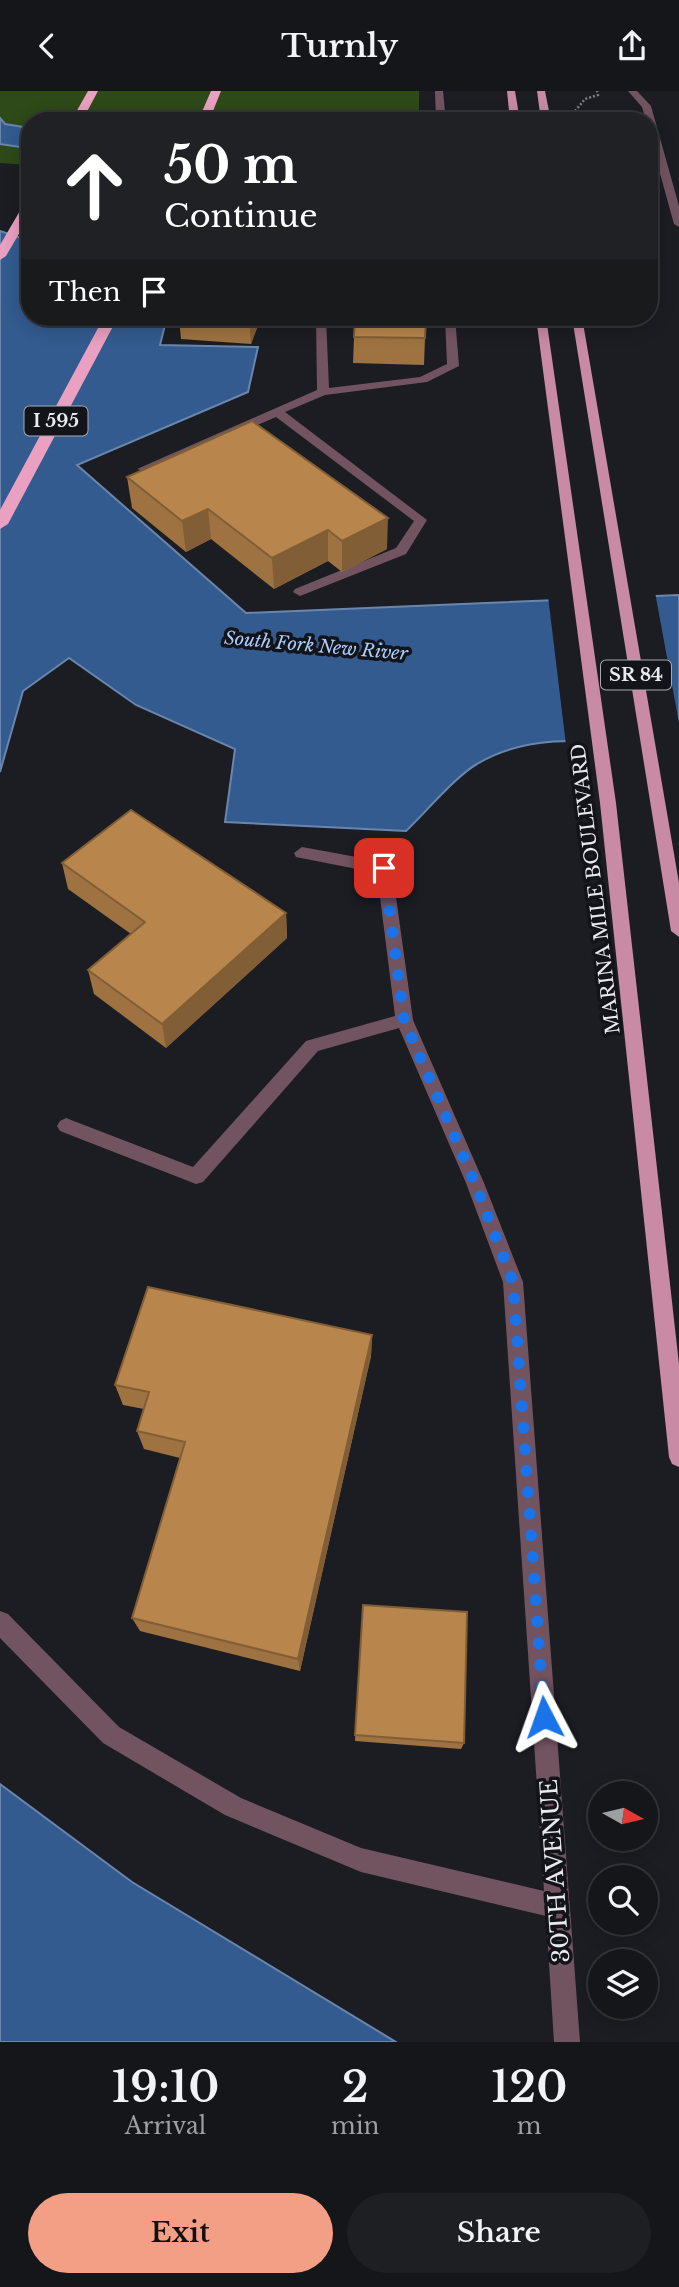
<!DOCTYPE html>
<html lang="en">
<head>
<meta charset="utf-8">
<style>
	:root { --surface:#14161a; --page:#1d1f23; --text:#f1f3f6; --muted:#9d9fa2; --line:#333539; --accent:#f39f85 }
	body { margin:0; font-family:"Libre Baskerville",serif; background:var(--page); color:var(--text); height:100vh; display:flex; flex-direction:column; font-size:26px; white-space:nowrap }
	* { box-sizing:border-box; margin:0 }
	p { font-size:23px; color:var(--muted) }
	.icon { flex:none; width:38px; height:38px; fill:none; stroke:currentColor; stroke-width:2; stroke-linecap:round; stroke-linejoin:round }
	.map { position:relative; height:1951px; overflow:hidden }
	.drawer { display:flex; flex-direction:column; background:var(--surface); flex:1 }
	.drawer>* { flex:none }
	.guide { position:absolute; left:21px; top:21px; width:637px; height:214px; border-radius:28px; box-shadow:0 4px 18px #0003,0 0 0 2px var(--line); background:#202124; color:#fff; overflow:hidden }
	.needle { width:46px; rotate:98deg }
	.fabs { position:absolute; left:588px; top:1690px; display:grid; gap:14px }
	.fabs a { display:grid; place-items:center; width:70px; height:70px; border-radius:50%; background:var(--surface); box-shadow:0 4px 18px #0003,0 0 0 2px var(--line); font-size:35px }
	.pin { position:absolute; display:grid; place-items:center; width:60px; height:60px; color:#fff; margin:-30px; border-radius:14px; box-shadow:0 4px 10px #0006 }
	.me { position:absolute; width:77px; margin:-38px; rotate:356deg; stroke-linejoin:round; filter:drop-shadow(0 0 5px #0008) }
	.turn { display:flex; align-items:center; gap:24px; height:147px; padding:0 28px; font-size:32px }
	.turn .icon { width:91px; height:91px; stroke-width:2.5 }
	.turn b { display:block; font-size:49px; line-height:60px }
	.then { display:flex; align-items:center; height:66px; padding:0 28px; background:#0003; gap:14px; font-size:26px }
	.eta { display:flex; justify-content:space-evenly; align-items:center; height:119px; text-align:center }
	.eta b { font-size:42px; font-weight:600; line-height:49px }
	.cta { display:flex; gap:14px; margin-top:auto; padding:14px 28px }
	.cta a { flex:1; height:80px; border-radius:42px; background:var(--accent); color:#111; font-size:28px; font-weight:600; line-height:80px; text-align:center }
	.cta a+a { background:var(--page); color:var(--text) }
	header { display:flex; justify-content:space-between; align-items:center; height:91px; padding:0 28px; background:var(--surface); font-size:32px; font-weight:600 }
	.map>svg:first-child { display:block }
	.green { fill:#2d4a18 }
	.water { fill:#335b8f; stroke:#6a86ac; stroke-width:2 }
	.pier { fill:#1b1d23 }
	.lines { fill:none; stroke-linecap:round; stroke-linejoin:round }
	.path { stroke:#7d7f84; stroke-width:2.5; stroke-dasharray:2 2; stroke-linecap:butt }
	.minor { fill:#725460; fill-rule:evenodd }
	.major { fill:#c88aa4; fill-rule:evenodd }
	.highway { fill:#eaa0c0; fill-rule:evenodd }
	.wall { fill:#9e7341 }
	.shaded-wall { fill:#815e35 }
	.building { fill:#b8864c; stroke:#815e35; stroke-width:2 }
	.route { stroke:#1a73e8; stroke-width:12; stroke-dasharray:0 21.6 }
	.labels { text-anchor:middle; stroke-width:7; stroke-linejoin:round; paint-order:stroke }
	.shield { fill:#12141a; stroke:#a8aaae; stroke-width:2 }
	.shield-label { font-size:18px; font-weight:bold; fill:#e9eaee }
	.far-water-label { font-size:18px; font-style:italic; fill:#abcefd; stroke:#12141a }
	.street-label { font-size:19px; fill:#e9eaee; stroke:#12141a }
	.near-street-label { font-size:23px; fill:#e9eaee; stroke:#12141a }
</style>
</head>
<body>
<header><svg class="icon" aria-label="back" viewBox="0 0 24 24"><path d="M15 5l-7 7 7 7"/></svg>Turnly<svg class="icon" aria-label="share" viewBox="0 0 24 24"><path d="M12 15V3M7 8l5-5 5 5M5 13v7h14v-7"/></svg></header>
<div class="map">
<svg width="679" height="1951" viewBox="0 0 679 1951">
	<rect width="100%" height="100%" fill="#1b1d23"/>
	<path class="green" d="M0 0H419V30H30V74L0 72Z"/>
	<path class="water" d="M0 27 5 33 30 37V42L20 56 0 53Z
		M0 140 30 150V226H167L160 254 258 256 248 301 77 374 246 522 679 504V655C613 653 536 637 477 673 457 684 424 723 406 740L225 731 235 658 136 614 69 567 23 600 0 681Z
		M0 1693 132 1791 396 1951H0Z"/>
	<path class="pier" d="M655 501 679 632V658L566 654 548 505Z"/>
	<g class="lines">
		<path class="path" d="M575 20 585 8 598 4 597 0"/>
		<path class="minor" d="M435 0H443L446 30H436Z
			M628 0H637L651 15 679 115V136L674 133 649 43V30H646L642 16Z
			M316 226H326L329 297 420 286 447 273 445 226H455L459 275 427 291 325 304 285 321 427 429 406 463 300 505 293 501 295 498 396 457 414 430 276 326 147 381 137 378 317 299Z
			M302 756 384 771 392 777 413 929 484 1092 523 1191 580 1951H554L546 1825 361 1781 225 1724 103 1652 0 1547V1520L8 1523 119 1636 241 1707 361 1757 544 1800 503 1191 466 1092 399 937 318 960 203 1091 196 1093 60 1040 57 1035 60 1030 66 1027 193 1076 306 950 395 925 377 782 296 766 294 762Z"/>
		<path class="major" d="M507 0H515L520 30H510Z
			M537 0H545L551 30H541Z
			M536 226H546L616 712 679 1273V1376L672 1373 669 1366 600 712Z
			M572 226H582L679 792V846L671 840Z"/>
		<path class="highway" d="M88 0H98L82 30H71Z
			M211 0H221L209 30H198Z
			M30 109V124L6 165 0 169V154L24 113Z
			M104 226H118L8 433 0 438V419Z"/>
	</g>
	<path class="wall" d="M179 226H261L251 253 181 248Z
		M354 246 425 247 424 274 353 272Z
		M252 330 387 458 342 481 328 470 274 498 211 448 186 461 132 417 127 386Z
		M62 772 286 822 287 847 166 957 94 903 88 879 131 843 68 798Z
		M372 1244 371 1265 300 1580 140 1540 132 1527 180 1367 144 1358 137 1340 144 1318 123 1314 115 1294Z
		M363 1514 464 1652 461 1658 355 1650Z"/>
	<path class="shaded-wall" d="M250 226H261L251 253 249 227Z
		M208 418 211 448 186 461 182 430Z
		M388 427 387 458 342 481V450Z
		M328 439V470L274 498 272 467Z
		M286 822 287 847 166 957 162 933Z
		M372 1244 371 1265 300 1580 298 1568Z"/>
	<path class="building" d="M355 226H426L425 247 354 246Z
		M252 330 388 427 342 450 328 439 272 467 208 418 182 430 127 386Z
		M131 719 286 822 162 933 88 879 145 831 62 772Z
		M148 1196 372 1244 298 1568 132 1527 185 1351 137 1340 149 1301 115 1294Z
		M363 1514 467 1521 464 1652 355 1644Z"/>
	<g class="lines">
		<path class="route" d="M384 777 404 929 475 1092 513 1191 544 1626"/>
	</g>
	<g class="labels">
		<g class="shield">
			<rect x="24.5" y="315.5" width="63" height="29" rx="5"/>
			<rect x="601" y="569.5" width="70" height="29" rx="5"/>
		</g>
		<g class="shield-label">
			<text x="56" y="336">I 595</text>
			<text x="636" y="590">SR 84</text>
		</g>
		<g class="far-water-label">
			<text transform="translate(316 555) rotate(5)" y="6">South Fork New River</text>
		</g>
		<g class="street-label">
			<text transform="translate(595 798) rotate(-97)" y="7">MARINA MILE BOULEVARD</text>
		</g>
		<g class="near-street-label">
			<text transform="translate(555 1780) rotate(-94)" y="8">30TH AVENUE</text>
		</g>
	</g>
</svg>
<div class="fabs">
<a><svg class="needle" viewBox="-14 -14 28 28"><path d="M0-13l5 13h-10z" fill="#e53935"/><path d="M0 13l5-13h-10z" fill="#9d9fa2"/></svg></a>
<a><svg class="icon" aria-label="search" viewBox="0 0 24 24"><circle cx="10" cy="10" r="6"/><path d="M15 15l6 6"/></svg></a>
<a><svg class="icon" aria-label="layers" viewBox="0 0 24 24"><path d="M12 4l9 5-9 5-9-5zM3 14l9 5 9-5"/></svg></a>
</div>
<div class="pin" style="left:384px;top:777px;background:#d93025"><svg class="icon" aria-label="arrive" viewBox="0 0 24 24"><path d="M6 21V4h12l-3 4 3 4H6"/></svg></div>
<svg class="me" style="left:544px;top:1626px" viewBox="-20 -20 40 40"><path d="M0-17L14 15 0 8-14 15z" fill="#1a73e8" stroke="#fff" stroke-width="4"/></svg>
<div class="guide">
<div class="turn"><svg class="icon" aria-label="ahead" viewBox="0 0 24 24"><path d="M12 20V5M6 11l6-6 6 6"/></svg><div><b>50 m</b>Continue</div></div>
<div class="then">Then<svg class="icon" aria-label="arrive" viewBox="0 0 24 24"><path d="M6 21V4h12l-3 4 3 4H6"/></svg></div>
</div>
</div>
<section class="drawer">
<div class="eta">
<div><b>19:10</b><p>Arrival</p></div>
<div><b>2</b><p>min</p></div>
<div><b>120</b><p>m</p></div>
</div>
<div class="cta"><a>Exit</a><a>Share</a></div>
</section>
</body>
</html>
